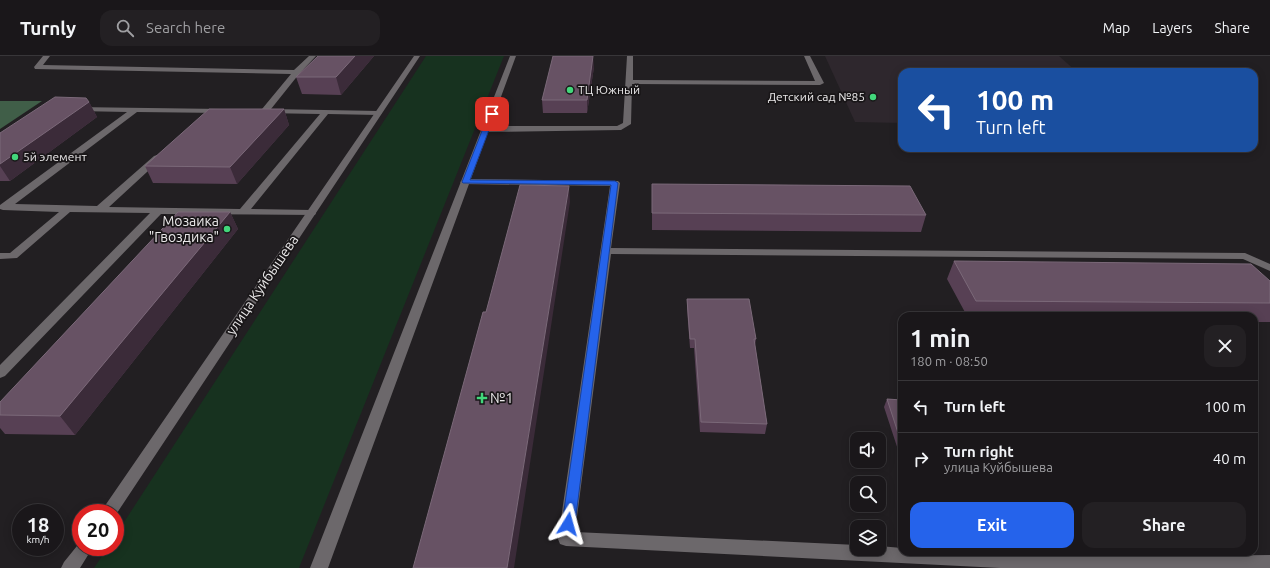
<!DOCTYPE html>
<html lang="en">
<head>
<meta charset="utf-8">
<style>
	:root { --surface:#1a171a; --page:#232023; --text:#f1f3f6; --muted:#9f9fa2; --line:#383639; --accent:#2563eb }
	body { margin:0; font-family:Ubuntu,sans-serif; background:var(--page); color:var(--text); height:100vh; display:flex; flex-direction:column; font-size:15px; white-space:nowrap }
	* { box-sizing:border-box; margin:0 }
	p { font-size:13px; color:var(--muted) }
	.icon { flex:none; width:22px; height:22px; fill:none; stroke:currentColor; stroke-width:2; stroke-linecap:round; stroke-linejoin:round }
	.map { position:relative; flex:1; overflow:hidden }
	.side { position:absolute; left:898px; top:256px; width:360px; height:244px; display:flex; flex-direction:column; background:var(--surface); border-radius:12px; box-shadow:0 2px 10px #0003,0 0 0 1px var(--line) }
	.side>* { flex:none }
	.guide { position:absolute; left:898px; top:12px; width:360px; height:84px; border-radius:12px; box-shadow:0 2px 10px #0003,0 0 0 1px var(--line); background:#1a4fa0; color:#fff; overflow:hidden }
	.buttons { position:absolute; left:850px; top:376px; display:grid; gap:8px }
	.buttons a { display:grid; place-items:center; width:36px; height:36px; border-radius:8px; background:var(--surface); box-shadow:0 2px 10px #0003,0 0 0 1px var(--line); font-size:20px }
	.speed { position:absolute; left:12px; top:448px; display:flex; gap:8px; font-size:20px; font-weight:700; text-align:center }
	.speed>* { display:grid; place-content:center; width:52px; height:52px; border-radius:50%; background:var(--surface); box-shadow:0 2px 10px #0003,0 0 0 1px var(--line); line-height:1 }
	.speed small { font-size:10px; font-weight:400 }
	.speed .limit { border:6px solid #d22; background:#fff; color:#111 }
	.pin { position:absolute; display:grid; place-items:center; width:34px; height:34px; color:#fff; margin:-17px; border-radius:8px; box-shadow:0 2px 6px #0006 }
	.me { position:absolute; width:44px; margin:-22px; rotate:8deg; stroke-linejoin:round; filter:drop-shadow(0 0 3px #0008) }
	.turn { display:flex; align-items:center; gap:14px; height:84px; padding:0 12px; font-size:18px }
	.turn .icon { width:52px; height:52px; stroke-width:2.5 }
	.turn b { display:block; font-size:28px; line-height:34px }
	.round { display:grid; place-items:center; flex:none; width:42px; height:42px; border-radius:12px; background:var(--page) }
	.headline { display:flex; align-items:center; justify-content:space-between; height:68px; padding:0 12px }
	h1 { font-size:24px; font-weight:600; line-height:30px }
	.cta { display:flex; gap:8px; margin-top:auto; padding:8px 12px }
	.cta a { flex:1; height:46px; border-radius:12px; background:var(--accent); color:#fff; font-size:16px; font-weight:600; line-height:46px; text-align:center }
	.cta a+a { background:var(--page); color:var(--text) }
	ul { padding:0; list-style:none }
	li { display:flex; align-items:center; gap:12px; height:52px; padding:0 12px; border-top:1px solid var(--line) }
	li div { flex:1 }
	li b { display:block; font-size:15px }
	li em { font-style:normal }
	header { display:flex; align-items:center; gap:24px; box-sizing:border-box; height:56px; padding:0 20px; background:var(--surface); border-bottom:1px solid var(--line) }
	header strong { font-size:19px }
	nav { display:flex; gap:22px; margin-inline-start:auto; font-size:14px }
	.search { width:280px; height:36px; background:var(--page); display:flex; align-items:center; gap:10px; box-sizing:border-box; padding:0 14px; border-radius:12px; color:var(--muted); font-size:15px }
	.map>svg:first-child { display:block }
	.built { fill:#2e272d }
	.green { fill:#17321f }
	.forest { fill:#405e48 }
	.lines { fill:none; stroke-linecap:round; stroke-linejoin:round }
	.service { fill:#6c686b; fill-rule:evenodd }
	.minor { fill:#6c686b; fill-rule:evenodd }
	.wall { fill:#574054 }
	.shaded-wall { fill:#3b2b39 }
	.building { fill:#675264; stroke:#7b6979 }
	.route { fill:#2563eb; stroke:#184099 }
	.poi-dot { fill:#42d77b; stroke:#191618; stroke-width:1.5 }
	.labels { text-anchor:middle; stroke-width:3.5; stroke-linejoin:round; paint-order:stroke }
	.far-poi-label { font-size:12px; fill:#eae8e9; stroke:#191618; text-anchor:start }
	.poi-label { font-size:14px; fill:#eae8e9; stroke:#191618; text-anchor:end }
	.street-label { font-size:14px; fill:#eae8e9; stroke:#191618 }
</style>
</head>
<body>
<header>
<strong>Turnly</strong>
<div class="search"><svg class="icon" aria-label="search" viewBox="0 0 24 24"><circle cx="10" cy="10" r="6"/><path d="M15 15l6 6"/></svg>Search here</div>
<nav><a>Map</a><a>Layers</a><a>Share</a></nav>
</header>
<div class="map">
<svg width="1270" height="512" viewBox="0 0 1270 512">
	<rect width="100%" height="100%" fill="#221f22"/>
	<path class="built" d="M825 0H1059L1077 16H902V67L855 66Z"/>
	<path class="green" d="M426 0H504L299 512H94L108 491H115V480Z"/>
	<path class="forest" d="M0 45H42L0 73Z"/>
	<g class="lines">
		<path class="service" d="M43 0H50L43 9 294 14 309 0H316L299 18 271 53 378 55 382 57 378 59 328 58 251 153 311 154 315 155 316 157 315 159 161 158 5 320 0 322V309L150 157 70 156 17 202 0 203V197H10L59 156 3 154 0 153V149L127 56 77 55 73 53 74 51 223 53 227 55 223 57 137 56 15 148 97 150 154 100 157 99 161 102 160 104 109 151 240 153 320 58 262 57V53L291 18 35 13 34 11Z
			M627 0H633V24L815 25 804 0H810L824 27 820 29 632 28 631 68 621 74 486 76 482 73 486 70H617L623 67Z
			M465 123 618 125 620 127 611 192 1245 197 1270 208V215L1243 203 611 198 575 476 857 489V493H879V490L902 492V496H994L1100 501 1270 499V512H1000L566 490 560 488 558 483 610 130 462 128 460 126Z"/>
		<path class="minor" d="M414 0H420L115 460V457H100Z
			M510 0H516L328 512H310Z
			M81 485V491H93L80 512H61L64 506Z"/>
	</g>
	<path class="wall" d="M318 0H374L341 39 302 38 296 21Z
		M594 11 587 57H543L542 44Z
		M89 46 97 61 10 125H0V77Z
		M284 53 289 69 237 128 153 127 145 110Z
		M652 128 926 159 921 176 652 174Z
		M230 156 238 173 75 379 5 378 0 372V346Z
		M954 205 1270 225V266H1254V260H967L947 223Z
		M687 243 756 283 755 289 767 368 765 378 700 376 694 292H690L687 253Z
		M887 343 902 344V406L884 351Z"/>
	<path class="shaded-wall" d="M355 0H374L341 39 336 21Z
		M593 0 594 11 587 57V44Z
		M89 46 97 61 10 125 0 110V108Z
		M284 53 289 69 237 128 230 111Z
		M569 130 570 146 514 512H507Z
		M230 156 238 173 75 379 60 360Z"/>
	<path class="building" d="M318 0H355L336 21H296Z
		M553 0H593L587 44H542Z
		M55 41 86 42 89 46 0 108V77Z
		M209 53H284L230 111 145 110Z
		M652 128 910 130 926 159 652 157Z
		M520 129 569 130 507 512H413L483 256H486Z
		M178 156H230L60 360 0 359V346Z
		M954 205 1251 208 1270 225V247L976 245Z
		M687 243H749L756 283H754L767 368 701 366 695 283H690Z
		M887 343 902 344V389Z"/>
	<path class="route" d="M489 57 495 58 470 124 615 125 618 127 575 468 573 472 568 474 564 472 562 468 611 129 463 127 462 126Z"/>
	<g class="poi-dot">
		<circle cx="570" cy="34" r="4"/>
		<circle cx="873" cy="41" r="4"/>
		<circle cx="15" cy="101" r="4"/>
		<circle cx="227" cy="173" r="4"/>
		<path d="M480 336h4v4h4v4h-4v4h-4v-4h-4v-4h4z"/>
	</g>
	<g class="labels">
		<g class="far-poi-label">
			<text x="578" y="38">ТЦ Южный</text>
			<text x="865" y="45" text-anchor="end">Детский сад №85</text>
			<text x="23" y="105">5й элемент</text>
		</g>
		<g class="poi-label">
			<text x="219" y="170">Мозаика<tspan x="219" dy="16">"Гвоздика"</tspan></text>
			<text x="490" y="347" text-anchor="start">№1</text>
		</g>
		<g class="street-label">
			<text transform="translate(262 229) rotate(-56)" y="5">улица Куйбышева</text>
		</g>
	</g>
</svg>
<div class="buttons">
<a><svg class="icon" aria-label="sound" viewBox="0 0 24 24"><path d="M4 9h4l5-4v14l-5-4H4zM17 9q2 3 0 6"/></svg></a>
<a><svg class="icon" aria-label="search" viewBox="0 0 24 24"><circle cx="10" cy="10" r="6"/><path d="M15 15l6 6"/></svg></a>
<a><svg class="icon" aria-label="layers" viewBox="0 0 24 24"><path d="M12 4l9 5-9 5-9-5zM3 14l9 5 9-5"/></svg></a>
</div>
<div class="speed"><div>18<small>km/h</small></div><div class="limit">20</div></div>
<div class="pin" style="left:492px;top:58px;background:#d93025"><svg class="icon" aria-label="arrive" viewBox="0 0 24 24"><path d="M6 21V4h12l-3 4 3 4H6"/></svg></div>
<svg class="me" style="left:568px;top:468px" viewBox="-20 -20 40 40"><path d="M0-17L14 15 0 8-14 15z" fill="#2563eb" stroke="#fff" stroke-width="4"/></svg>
<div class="guide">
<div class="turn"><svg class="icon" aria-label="left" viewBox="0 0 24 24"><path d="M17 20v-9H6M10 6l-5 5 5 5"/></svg><div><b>100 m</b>Turn left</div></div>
</div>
<section class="side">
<div class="headline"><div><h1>1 min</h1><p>180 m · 08:50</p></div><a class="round"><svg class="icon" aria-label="close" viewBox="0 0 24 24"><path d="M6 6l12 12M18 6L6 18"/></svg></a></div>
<ul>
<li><svg class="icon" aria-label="left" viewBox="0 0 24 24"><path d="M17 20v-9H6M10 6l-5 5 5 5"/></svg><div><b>Turn left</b></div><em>100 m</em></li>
<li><svg class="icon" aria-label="right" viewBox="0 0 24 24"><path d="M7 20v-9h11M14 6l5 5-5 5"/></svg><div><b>Turn right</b><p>улица Куйбышева</p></div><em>40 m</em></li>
</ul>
<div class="cta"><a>Exit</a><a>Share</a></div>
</section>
</div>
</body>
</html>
